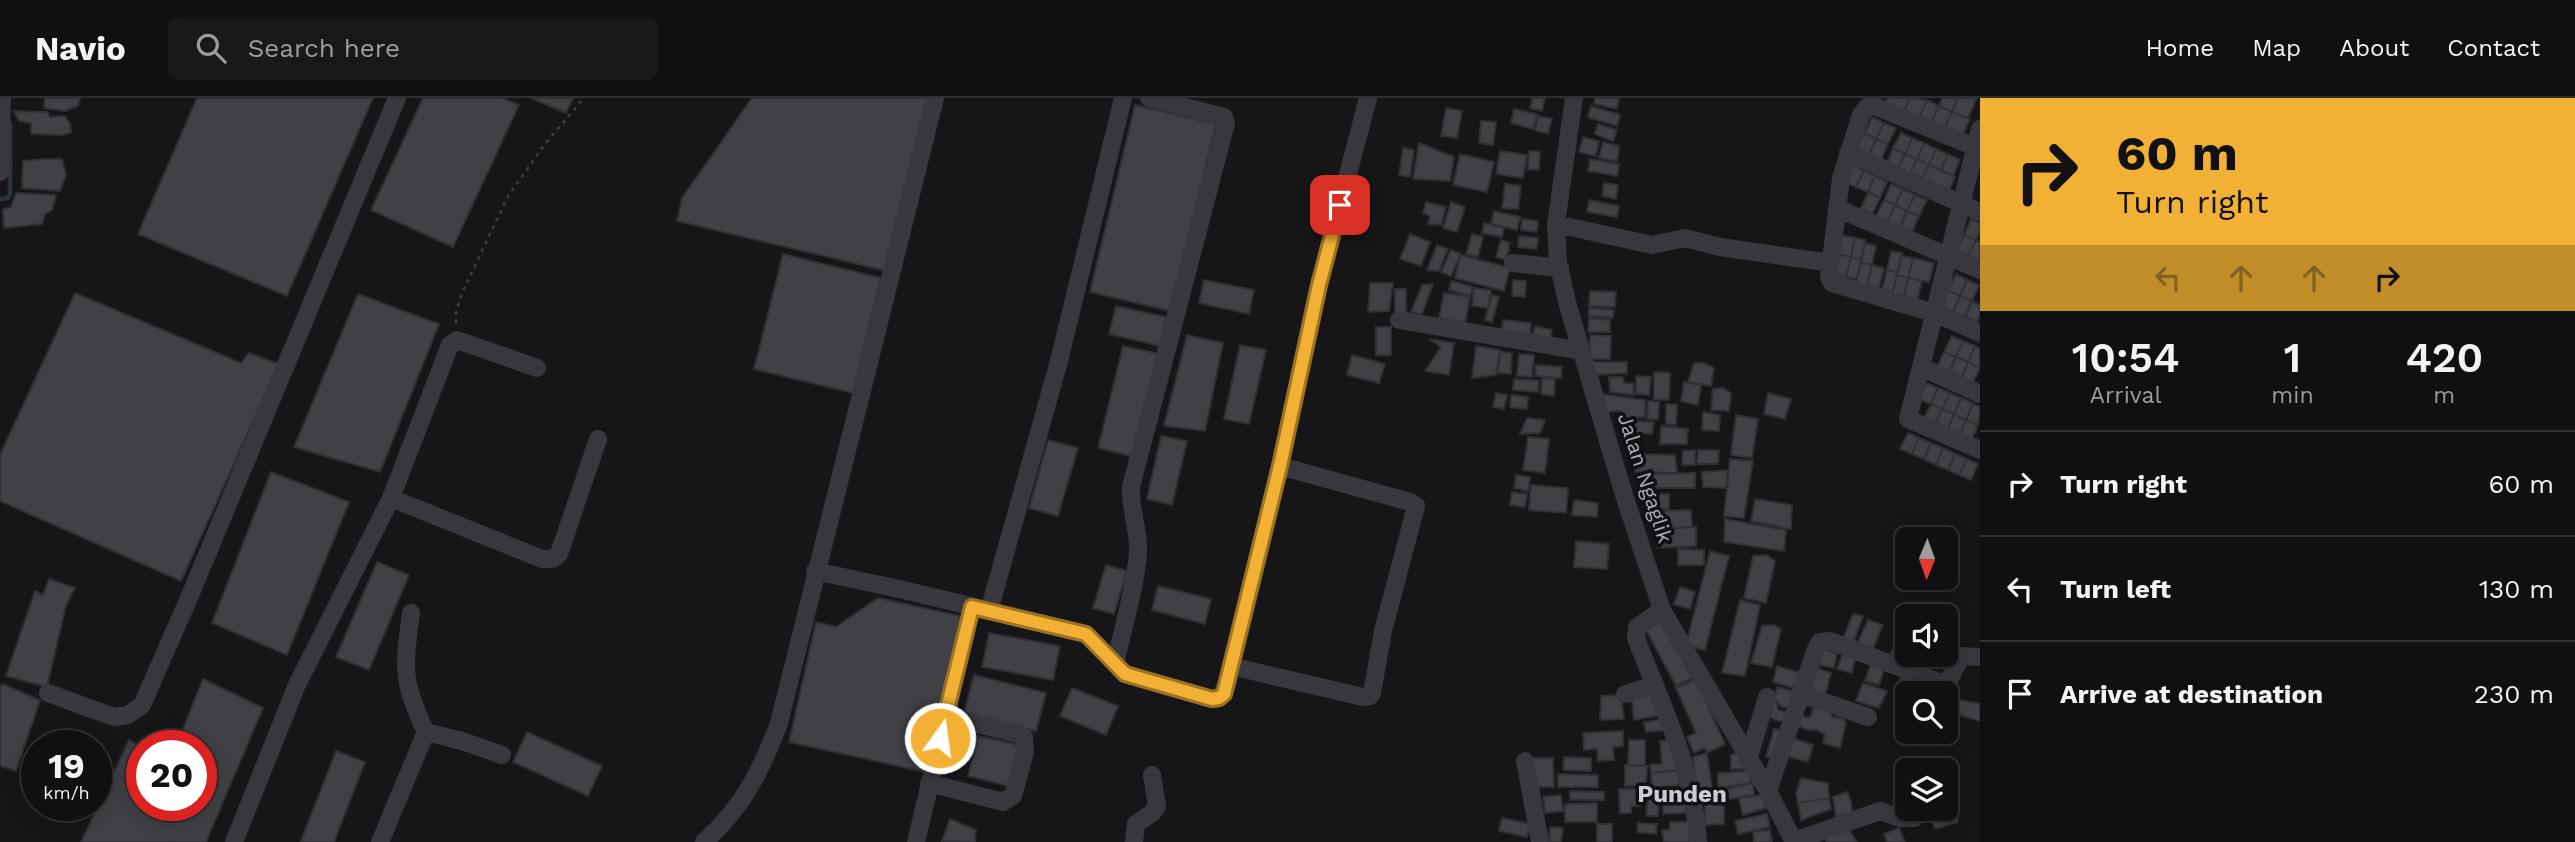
<!DOCTYPE html>
<html lang="en">
<head>
<meta charset="utf-8">
<style>
	:root { --surface:#101012; --page:#19191b; --text:#f1f3f6; --muted:#9c9d9f; --line:#303032 }
	body { margin:0; font-family:"Work Sans",sans-serif; background:var(--page); color:var(--text); height:100vh; display:flex; flex-direction:column; font-size:26px; white-space:nowrap }
	* { box-sizing:border-box; margin:0 }
	p { font-size:23px; color:var(--muted) }
	.icon { flex:none; width:38px; height:38px; fill:none; stroke:currentColor; stroke-width:2; stroke-linecap:round; stroke-linejoin:round }
	.map { position:relative; flex:1; overflow:hidden }
	.details { display:flex; flex-direction:column; background:var(--surface); width:595px }
	.details>* { flex:none }
	.banner { background:#f2b134; color:#111; overflow:hidden }
	.needle { width:46px; rotate:181deg }
	.controls { position:absolute; left:1895px; top:429px; display:grid; gap:14px }
	.controls a { display:grid; place-items:center; width:63px; height:63px; border-radius:10px; background:var(--surface); box-shadow:0 4px 18px #0003,0 0 0 2px var(--line); font-size:35px }
	.speed { position:absolute; left:21px; top:632px; display:flex; gap:14px; font-size:35px; font-weight:700; text-align:center }
	.speed>* { display:grid; place-content:center; width:91px; height:91px; border-radius:50%; background:var(--surface); box-shadow:0 4px 18px #0003,0 0 0 2px var(--line); line-height:1 }
	.speed small { font-size:18px; font-weight:400 }
	.speed .limit { border:10px solid #d22; background:#fff; color:#111 }
	.pin { position:absolute; display:grid; place-items:center; width:60px; height:60px; color:#fff; margin:-30px; border-radius:14px; box-shadow:0 4px 10px #0006 }
	.me { position:absolute; width:77px; margin:-38px; rotate:14deg; stroke-linejoin:round; filter:drop-shadow(0 0 5px #0008) }
	.turn { display:flex; align-items:center; gap:24px; height:147px; padding:0 21px; font-size:32px }
	.turn .icon { width:91px; height:91px; stroke-width:2.5 }
	.turn b { display:block; font-size:49px; line-height:60px }
	.lanes { display:flex; align-items:center; height:66px; padding:0 21px; background:#0003; justify-content:center; gap:35px; direction:ltr }
	.lanes .off { opacity:.35 }
	.eta { display:flex; justify-content:space-evenly; align-items:center; height:119px; text-align:center }
	.eta b { font-size:42px; font-weight:600; line-height:49px }
	ul { padding:0; list-style:none }
	li { display:flex; align-items:center; gap:21px; height:105px; padding:0 21px; border-top:2px solid var(--line) }
	li div { flex:1 }
	li b { display:block; font-size:26px }
	li em { font-style:normal }
	header { display:flex; align-items:center; gap:42px; box-sizing:border-box; height:98px; padding:0 35px; background:var(--surface); border-bottom:2px solid var(--line) }
	header strong { font-size:33px }
	nav { display:flex; gap:38px; margin-inline-start:auto; font-size:24px }
	.search { width:490px; height:63px; background:var(--page); display:flex; align-items:center; gap:18px; box-sizing:border-box; padding:0 24px; border-radius:10px; color:var(--muted); font-size:26px }
	main { display:flex; flex:1; min-height:0 }
	.map>svg:first-child { display:block }
	.lines { fill:none; stroke-linecap:round; stroke-linejoin:round }
	.stream { stroke:#2c353c; stroke-width:4.5 }
	.building { fill:#404145; stroke:#303034; stroke-width:2 }
	.path { stroke:#3d3f44; stroke-width:2.5; stroke-dasharray:3.5 5; stroke-linecap:butt }
	.minor { stroke:#37383d; stroke-width:18 }
	.route-casing { stroke:#9d7322; stroke-width:18 }
	.route { stroke:#f2b134; stroke-width:12 }
	.labels { text-anchor:middle; stroke-width:7; stroke-linejoin:round; paint-order:stroke }
	.street-label { font-size:21px; fill:#a8adb8; stroke:#111113 }
	.quarter-label { font-size:24px; font-weight:bold; fill:#c9ccd4; stroke:#111113 }
</style>
</head>
<body>
<header>
<strong>Navio</strong>
<div class="search"><svg class="icon" aria-label="search" viewBox="0 0 24 24"><circle cx="10" cy="10" r="6"/><path d="M15 15l6 6"/></svg>Search here</div>
<nav><a>Home</a><a>Map</a><a>About</a><a>Contact</a></nav>
</header>
<main>
<div class="map">
<svg width="1980" height="744" viewBox="0 0 1980 744">
	<rect width="100%" height="100%" fill="#161618"/>
	<g class="lines">
		<path class="stream" d="M0 101 8 100 10 96V25"/>
	</g>
	<path class="building" d="M45 0H80L78 8 65 13 44 10Z
		M197 0H373L287 198 138 136Z
		M423 0H503L519 7 453 149 371 112Z
		M531 0H573L566 15Z
		M752 0H928L887 173 677 123 682 100Z
		M1533 0H1545L1542 13 1530 10Z
		M1595 0H1619L1617 11 1594 6Z
		M1888 0H1910L1903 16 1884 8Z
		M1910 0 1927 2 1918 22 1903 16Z
		M1942 0H1958L1952 14 1939 8Z
		M1958 0H1977L1968 20 1952 14Z
		M1927 2 1939 8 1930 27 1918 22Z
		M1135 7 1216 26 1171 213 1090 194Z
		M1591 8 1620 17 1617 28 1588 19Z
		M1939 8 1952 14 1943 33 1930 27Z
		M1446 10 1462 13 1457 40 1441 38Z
		M1514 11 1537 16 1533 31 1511 25Z
		M14 13 47 14 50 19 65 18 70 26 71 34 63 37 31 36V25L19 23Z
		M1952 14 1970 21 1961 41 1943 33Z
		M1538 18 1552 21 1548 36 1535 32Z
		M1872 19 1884 25 1876 41 1865 35Z
		M1481 23 1496 24 1493 47 1479 45Z
		M1884 25 1896 30 1888 46 1876 41Z
		M1598 26 1617 32 1613 43 1595 36Z
		M1865 35 1876 41 1869 57 1857 51Z
		M1901 35 1912 40 1905 56 1893 50Z
		M1583 39 1599 43 1596 58 1579 54Z
		M1912 40 1924 45 1917 61 1905 56Z
		M1876 41 1888 46 1881 62 1869 57Z
		M1603 44 1619 48 1617 63 1599 60Z
		M1419 45 1454 59 1450 83 1413 81Z
		M1924 45 1936 51 1929 67 1917 61Z
		M1403 50 1414 52 1410 79 1399 77Z
		M1893 50 1905 56 1897 72 1886 67Z
		M1936 51 1948 56 1941 72 1929 67Z
		M1500 53 1527 57 1523 80 1496 76Z
		M1529 53 1540 54 1539 72 1528 71Z
		M1460 56 1494 64 1487 94 1453 87Z
		M1905 56 1917 61 1909 77 1897 72Z
		M1948 56 1960 62 1953 78 1941 72Z
		M43 61H62L66 77 60 93 22 90 23 63Z
		M1590 61 1619 66 1617 78 1588 73Z
		M1917 61 1929 67 1921 83 1909 77Z
		M1852 67 1864 73 1856 89 1844 84Z
		M1929 67 1955 79 1948 95 1921 83Z
		M1864 73 1875 78 1868 94 1856 89Z
		M1875 78 1887 84 1880 100 1868 94Z
		M1604 85 1618 87 1616 101 1602 98Z
		M1505 86 1521 88 1518 111 1502 110Z
		M1891 86 1903 91 1895 107 1884 102Z
		M1903 91 1915 97 1907 113 1895 107Z
		M1868 94 1880 100 1872 116 1861 110Z
		M16 95 56 97 52 112 45 116 42 126 4 130 3 111 11 109Z
		M1915 97 1927 102 1919 118 1907 113Z
		M1589 102 1619 108 1617 119 1587 114Z
		M1884 102 1895 107 1888 123 1876 118Z
		M1426 104 1446 109 1441 127 1428 126 1430 118 1423 115Z
		M1451 104 1465 109 1457 134 1443 130Z
		M1895 107 1907 113 1900 129 1888 123Z
		M1494 113 1520 119 1517 132 1491 126Z
		M1907 113 1919 118 1912 134 1900 129Z
		M1522 121 1538 123 1537 134 1521 132Z
		M1971 121 1980 125V133L1976 142 1964 137Z
		M1484 125 1504 130 1502 139 1482 135Z
		M1410 136 1430 144 1421 168 1400 161Z
		M1472 136 1483 139 1478 159 1466 156Z
		M1841 137 1855 140 1851 159 1837 156Z
		M1964 137 1976 142 1968 158 1957 153Z
		M1519 138 1538 140 1537 151 1518 149Z
		M1855 140 1866 142 1861 162 1851 159Z
		M1501 142 1510 145 1506 162 1496 159Z
		M1976 142 1980 144V163L1968 158Z
		M1865 145 1876 148 1872 167 1861 165Z
		M1437 147 1448 151 1439 173 1427 172Z
		M1451 152 1461 156 1451 178 1441 174Z
		M1891 153 1902 155 1898 174 1887 172Z
		M783 156 881 180 853 295 754 271Z
		M1837 156 1851 159 1846 179 1832 176Z
		M1461 157 1510 170 1504 193 1455 180Z
		M1901 158 1913 160 1908 180 1897 177Z
		M1851 159 1861 162 1857 181 1846 179Z
		M1913 160 1934 165 1929 184 1908 180Z
		M1861 165 1872 167 1867 187 1856 185Z
		M1872 167 1884 170 1879 190 1867 187Z
		M1887 172 1898 174 1893 194 1882 191Z
		M1956 176 1967 182 1960 198 1948 192Z
		M1897 177 1908 180 1904 200 1892 197Z
		M1908 180 1922 183 1917 203 1904 200Z
		M1204 182 1254 192 1249 216 1199 205Z
		M1513 182 1526 183 1525 199 1512 198Z
		M1967 182 1979 187 1972 203 1960 198Z
		M1452 183 1473 189 1470 198 1449 192Z
		M1370 185H1393L1389 213 1368 214Z
		M1433 186 1422 216 1411 214 1422 187Z
		M1474 190 1491 192 1488 210 1472 208Z
		M1395 191H1406V215L1395 214Z
		M1948 192 1960 198 1953 214 1941 208Z
		M1590 193 1616 194 1615 209 1589 208Z
		M75 195 241 265 249 255 279 266 181 483 0 403V357Z
		M1444 195 1470 199 1465 225 1439 220Z
		M358 196 439 226 380 374 294 349Z
		M1492 197 1499 199 1492 224 1485 222Z
		M1960 198 1972 203 1965 219 1953 214Z
		M1972 203 1980 207V217L1977 224 1965 219Z
		M1116 208 1166 219 1160 248 1109 236Z
		M1589 210 1614 212 1613 220 1589 218Z
		M1589 220 1610 222V234H1588Z
		M1503 222 1531 225 1530 239 1501 236Z
		M1535 228 1552 232 1549 244 1532 240Z
		M1376 229H1391V257H1376Z
		M1187 237 1223 245 1205 333 1164 328Z
		M1590 237 1611 238 1610 261H1590Z
		M1952 238 1963 243 1956 259 1944 254Z
		M1429 241 1454 245 1449 277 1425 273 1441 249Z
		M1963 243 1975 248 1968 264 1956 259Z
		M1240 247 1266 252 1249 326 1224 321Z
		M1123 248 1160 256 1135 359 1098 350Z
		M1476 248 1500 252 1496 277 1472 280Z
		M1975 248 1980 251V270L1968 264Z
		M1500 254 1512 255 1511 276 1498 275Z
		M1944 254 1956 259 1949 275 1937 270Z
		M1519 256 1534 257 1532 279 1517 278Z
		M1352 257 1385 266 1379 285 1347 277Z
		M1956 259 1968 264 1961 281 1949 275Z
		M1593 264H1627V275L1594 277Z
		M1968 264 1980 270 1972 286 1961 281Z
		M1694 265H1704L1714 270 1711 288 1688 284Z
		M1536 267 1562 269 1561 280 1535 278Z
		M1654 274 1670 275 1669 302 1654 301Z
		M1636 278 1651 279 1649 297 1636 296Z
		M1609 279H1623L1624 285H1633L1634 297 1610 294Z
		M1542 280 1555 281 1554 298 1541 296Z
		M1514 281 1539 283 1538 294 1513 292Z
		M1684 284 1701 287 1698 307 1681 303Z
		M1926 285 1938 290 1931 306 1919 301Z
		M1723 290 1731 295 1729 313 1711 312 1713 291Z
		M1938 290 1950 295 1942 311 1931 306Z
		M1496 295 1507 297 1504 311 1493 309Z
		M1768 295 1791 301 1785 321 1764 316Z
		M1950 295 1961 300 1954 316 1942 311Z
		M1601 296 1645 302V319L1629 320 1620 318 1621 313 1605 314Z
		M1511 297 1528 299 1527 311 1510 309Z
		M1961 300 1973 305 1966 322 1954 316Z
		M1648 303 1659 304 1658 322 1647 321Z
		M1973 305 1980 309 1978 327 1966 322Z
		M1666 306 1677 307 1676 327 1666 326Z
		M1931 306 1942 311 1935 327 1923 322Z
		M1942 311 1954 316 1947 333 1935 327Z
		M1703 314 1720 317 1719 333 1702 332Z
		M1954 316 1966 322 1959 338 1947 333Z
		M1736 317 1758 321 1752 360 1731 357Z
		M1527 320 1545 322 1540 335 1520 336Z
		M1966 322 1978 327 1971 343 1959 338Z
		M1630 323 1654 324 1652 336 1628 335Z
		M1661 328 1688 331 1687 346H1660Z
		M1908 335 1919 340 1912 356 1900 351Z
		M1161 338 1187 343 1172 407 1147 401Z
		M1528 339 1549 341 1545 375 1523 372Z
		M1919 340 1931 345 1924 361 1912 356Z
		M1048 342 1078 350 1058 418 1029 410Z
		M1931 345 1943 350 1936 367 1924 361Z
		M1943 350 1955 356 1948 372 1936 367Z
		M1695 352V367H1682L1683 353Z
		M1698 352H1719L1718 366H1697Z
		M1636 356 1675 357 1677 375 1635 374Z
		M1955 356 1967 361 1959 377 1948 372Z
		M1730 361 1753 363 1744 420 1724 418Z
		M1967 361 1978 366 1971 382 1959 377Z
		M1728 372 1726 390 1703 389 1702 374Z
		M271 374 349 404 287 557 212 525Z
		M1695 375V390H1646V376Z
		M1516 377 1530 379 1528 393 1514 390Z
		M1531 387 1568 390 1566 415 1529 412Z
		M1512 394 1527 396 1525 409 1510 407Z
		M1645 396H1669V411L1645 410Z
		M1755 401 1792 407 1791 431 1751 423Z
		M1574 402 1598 405 1597 419 1572 417Z
		M1691 412 1692 429 1652 431V413Z
		M1725 421 1786 432 1784 453 1724 444Z
		M1696 429V448L1657 450 1656 431Z
		M1576 443 1609 446 1607 471 1574 469Z
		M1678 451 1704 452V467H1678Z
		M1710 453 1729 458 1705 552 1686 547Z
		M1767 457 1775 463 1766 505 1744 500 1753 458Z
		M377 464 409 477 369 572 336 559Z
		M1106 467 1127 473 1114 516 1093 510Z
		M49 481 75 490 66 507 47 589 6 578 35 493 43 497Z
		M1158 488 1211 501 1205 526 1152 512Z
		M1680 489 1695 494 1690 511 1674 506Z
		M878 500 965 519 930 675 789 644 816 524 836 529Z
		M1740 502 1760 507 1745 578 1722 575Z
		M1853 516 1863 518 1854 543 1843 541Z
		M1660 520 1692 580 1676 588 1644 528Z
		M1868 522 1883 527 1873 550 1857 546Z
		M1774 527 1781 531 1772 569 1751 565 1762 528Z
		M1900 533 1908 537 1909 560 1891 555Z
		M989 535 1060 548 1053 582 982 569Z
		M1820 549 1837 556 1834 570 1814 566Z
		M1844 552 1856 556 1852 575 1837 571Z
		M1872 562 1885 567 1879 587 1865 583Z
		M1777 568 1801 575 1800 585H1795L1793 590 1773 584Z
		M1816 570 1831 575 1825 597 1808 590Z
		M1903 574 1922 580 1918 595H1908V599L1895 595Z
		M974 577 1046 595 1036 633 964 615Z
		M203 581 263 610 206 744H81L129 642 142 649V707H201V648H176Z
		M1696 581 1725 646 1707 655 1705 650 1694 655 1687 639 1696 635 1676 590Z
		M1863 585 1887 593 1879 610 1856 603Z
		M2 586 40 602 16 673 0 668V592Z
		M1777 589 1797 594 1795 610 1782 609 1774 601Z
		M1072 590 1118 608 1106 637 1060 618Z
		M1654 594 1661 617 1634 622 1631 595Z
		M1621 597 1624 621 1600 622 1601 598Z
		M1951 600 1980 606V623L1946 613Z
		M1767 603 1777 604 1778 612 1786 614V624L1775 622 1766 616Z
		M1814 609 1830 613 1832 619 1842 620 1846 624 1840 650 1823 645 1825 637 1817 632H1808L1794 626 1797 617 1810 620Z
		M1665 621 1669 632 1646 634 1644 624Z
		M1774 631 1784 633 1774 660 1766 659Z
		M1623 633V648L1613 649 1614 662 1598 663 1597 651 1584 652 1583 635Z
		M527 634 602 668 588 698 513 664Z
		M978 638 1019 647 1009 688 968 678Z
		M1792 640 1813 647 1808 664 1786 658Z
		M1629 642H1645V668L1628 667Z
		M1675 642 1685 672 1651 675 1650 667 1662 666 1660 643Z
		M336 653 365 664 334 744H304L301 743Z
		M1739 654 1749 671H1731V657Z
		M1707 655 1713 697H1696L1693 659Z
		M1564 659 1591 660V673L1563 672Z
		M1532 660H1553L1554 689H1533Z
		M1625 667 1647 668 1646 688H1625Z
		M1679 672 1680 687 1652 690 1651 675Z
		M1749 673 1751 685 1718 690V675Z
		M1558 676 1598 677V689H1558Z
		M1801 680 1828 685 1829 700 1798 705 1796 695Z
		M1753 685 1754 697 1724 702V692Z
		M1619 691H1640V708H1631V715H1620Z
		M1570 693 1604 694V702H1570Z
		M1689 694V715L1663 716V695Z
		M1847 694 1851 703 1852 716 1836 718 1833 699Z
		M1648 696H1659L1658 718H1646Z
		M1561 697 1563 713 1545 715 1543 699Z
		M1763 697 1766 710 1743 717 1739 700Z
		M1829 700 1831 711 1801 722 1798 705Z
		M1705 702H1724V726L1705 727Z
		M1597 705V724H1565V706Z
		M1953 708 1958 724 1935 731 1929 715Z
		M1767 716 1770 729 1738 736 1735 723Z
		M1502 720 1530 726 1527 739 1499 733Z
		M950 721 976 732 975 744 942 743Z
		M1670 724H1690L1693 744H1664L1662 732H1669Z
		M1638 725 1657 726 1656 736 1637 734Z
		M1597 726H1612V744H1597Z
		M1550 729 1563 730 1561 744H1549Z
		M1899 730 1905 744H1887L1884 736Z
		M1770 732 1772 744H1754L1753 734Z
		M1849 732 1857 744H1826V735Z"/>
	<g class="lines">
		<path class="path" d="M456 225V214L462 195 508 98 545 46 584 0"/>
		<path class="minor" d="M1574 0 1556 126 1558 164 1567 204 1624 397 1662 512 1768 693 1794 744
			M1980 31 1908 321 1980 352
			M1980 51 1874 8 1867 9 1861 17 1841 80 1829 179 1832 185 1934 215 1980 235
			M1848 55 1980 114
			M0 74 2 0
			M1837 110 1980 172
			M1556 126 1652 147 1685 140 1720 149 1831 165
			M1513 165 1560 170
			M1399 222 1582 253
			M1921 269 1980 296
			M391 400 542 461H553L559 456 598 341
			M815 473 904 492 1086 536 1125 576 1212 601 1219 600 1227 587 1280 368 1319 187 1368 0
			M1662 512 1637 529 1636 540C1662 608 1694 670 1698 744
			M989 513 1059 263 1123 0
			M411 515C404 569 401 583 426 634
			M1115 566C1122 533 1136 487 1138 454 1139 431 1130 413 1131 389L1226 25 1224 19 1149 0
			M1231 568 1363 599 1370 598 1372 595 1383 533 1416 408 1410 404 1280 368
			M48 595 114 619 128 617 142 607 189 500 397 0
			M1625 596 1654 587
			M1801 596 1868 619
			M1748 662 1767 599
			M1525 663 1540 744
			M929 685 1003 704 1013 698 1025 654 1024 639 1018 636 946 618
			M1768 693 1816 551 1820 544 1830 543 1944 586 1948 584 1961 558 1980 559
			M1794 743 1880 713 1900 720H1915
			M234 744 297 587 391 400 450 247 457 242 537 270
			M380 744 426 634 462 643 502 657
			M704 744C743 709 761 673 779 625L935 0
			M916 744 972 509
			M1134 744 1136 726 1152 715 1157 708 1152 677"/>
	</g>
	<g class="lines">
		<g class="route-casing">
			<path id="route" d="M940 640 972 509 1086 536 1125 576 1212 601 1219 600 1224 596 1280 368 1319 187 1340 107"/>
		</g>
		<use href="#route" class="route"/>
	</g>
	<g class="labels">
		<g class="street-label">
			<text transform="translate(1645 380) rotate(72)" y="7">Jalan Ngaglik</text>
		</g>
		<g class="quarter-label">
			<text x="1682" y="704">Punden</text>
		</g>
	</g>
</svg>
<div class="controls">
<a><svg class="needle" viewBox="-14 -14 28 28"><path d="M0-13l5 13h-10z" fill="#e53935"/><path d="M0 13l5-13h-10z" fill="#9c9d9f"/></svg></a>
<a><svg class="icon" aria-label="sound" viewBox="0 0 24 24"><path d="M4 9h4l5-4v14l-5-4H4zM17 9q2 3 0 6"/></svg></a>
<a><svg class="icon" aria-label="search" viewBox="0 0 24 24"><circle cx="10" cy="10" r="6"/><path d="M15 15l6 6"/></svg></a>
<a><svg class="icon" aria-label="layers" viewBox="0 0 24 24"><path d="M12 4l9 5-9 5-9-5zM3 14l9 5 9-5"/></svg></a>
</div>
<div class="speed"><div>19<small>km/h</small></div><div class="limit">20</div></div>
<div class="pin" style="left:1340px;top:107px;background:#d93025"><svg class="icon" aria-label="arrive" viewBox="0 0 24 24"><path d="M6 21V4h12l-3 4 3 4H6"/></svg></div>
<svg class="me" style="left:940px;top:640px" viewBox="-20 -20 40 40"><circle r="17" fill="#f2b134" stroke="#fff" stroke-width="3"/><path d="M0-11L8 9 0 5-8 9z" fill="#fff"/></svg>
</div>
<section class="details">
<div class="banner">
<div class="turn"><svg class="icon" aria-label="right" viewBox="0 0 24 24"><path d="M7 20v-9h11M14 6l5 5-5 5"/></svg><div><b>60 m</b>Turn right</div></div>
<div class="lanes"><svg class="icon off" aria-label="left" viewBox="0 0 24 24"><path d="M17 20v-9H6M10 6l-5 5 5 5"/></svg><svg class="icon off" aria-label="ahead" viewBox="0 0 24 24"><path d="M12 20V5M6 11l6-6 6 6"/></svg><svg class="icon off" aria-label="ahead" viewBox="0 0 24 24"><path d="M12 20V5M6 11l6-6 6 6"/></svg><svg class="icon" aria-label="right" viewBox="0 0 24 24"><path d="M7 20v-9h11M14 6l5 5-5 5"/></svg></div>
</div>
<div class="eta">
<div><b>10:54</b><p>Arrival</p></div>
<div><b>1</b><p>min</p></div>
<div><b>420</b><p>m</p></div>
</div>
<ul>
<li><svg class="icon" aria-label="right" viewBox="0 0 24 24"><path d="M7 20v-9h11M14 6l5 5-5 5"/></svg><div><b>Turn right</b></div><em>60 m</em></li>
<li><svg class="icon" aria-label="left" viewBox="0 0 24 24"><path d="M17 20v-9H6M10 6l-5 5 5 5"/></svg><div><b>Turn left</b></div><em>130 m</em></li>
<li><svg class="icon" aria-label="arrive" viewBox="0 0 24 24"><path d="M6 21V4h12l-3 4 3 4H6"/></svg><div><b>Arrive at destination</b></div><em>230 m</em></li>
</ul>
</section>
</main>
</body>
</html>
